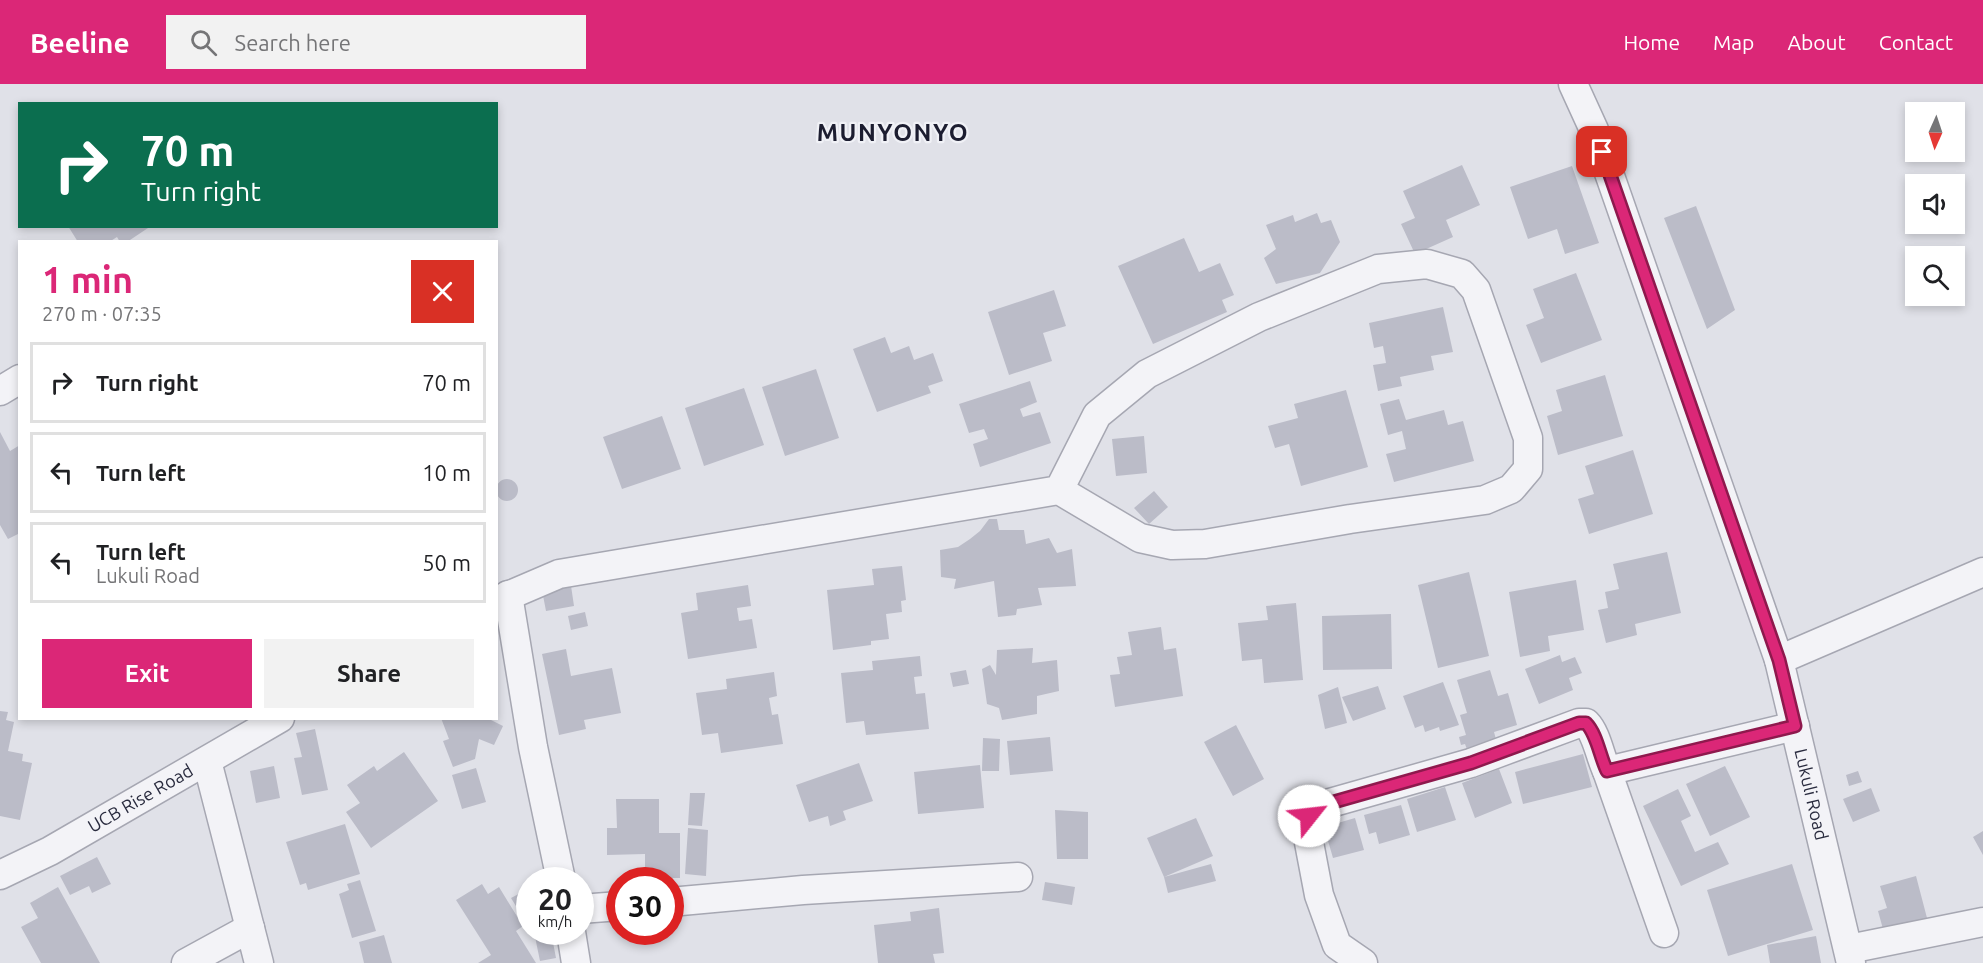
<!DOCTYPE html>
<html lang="en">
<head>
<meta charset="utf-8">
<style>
	:root { --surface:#fff; --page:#f2f2f2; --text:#202124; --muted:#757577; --line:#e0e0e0; --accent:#db2777 }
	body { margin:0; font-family:Ubuntu,sans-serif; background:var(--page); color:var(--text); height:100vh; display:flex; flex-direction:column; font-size:22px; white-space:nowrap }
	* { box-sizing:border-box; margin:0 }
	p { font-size:20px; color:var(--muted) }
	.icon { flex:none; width:33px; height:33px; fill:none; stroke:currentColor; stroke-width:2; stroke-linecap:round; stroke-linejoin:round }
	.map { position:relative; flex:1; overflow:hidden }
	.drawer { position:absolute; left:18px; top:156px; width:480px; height:480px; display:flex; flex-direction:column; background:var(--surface); border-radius:0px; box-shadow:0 3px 9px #0003 }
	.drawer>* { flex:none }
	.top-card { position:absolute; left:18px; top:18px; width:480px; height:126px; border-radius:0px; box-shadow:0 3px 9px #0003; background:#0b6e4f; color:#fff; overflow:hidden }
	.needle { width:39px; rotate:183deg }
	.controls { position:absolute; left:1905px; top:18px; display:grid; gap:12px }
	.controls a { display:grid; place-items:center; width:60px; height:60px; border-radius:0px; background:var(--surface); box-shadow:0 3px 9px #0003; font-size:30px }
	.speed { position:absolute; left:516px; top:783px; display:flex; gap:12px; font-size:30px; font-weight:700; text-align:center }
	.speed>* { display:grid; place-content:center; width:78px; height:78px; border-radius:50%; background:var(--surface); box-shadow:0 3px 9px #0003; line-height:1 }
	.speed small { font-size:15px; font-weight:400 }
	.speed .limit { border:9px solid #d22; background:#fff; color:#111 }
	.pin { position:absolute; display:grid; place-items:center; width:51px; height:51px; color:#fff; margin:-26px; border-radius:12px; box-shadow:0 3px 9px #0006 }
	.me { position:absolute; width:66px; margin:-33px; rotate:61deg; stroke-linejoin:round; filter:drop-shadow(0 0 4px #0008) }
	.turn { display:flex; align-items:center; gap:21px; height:126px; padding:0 24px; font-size:27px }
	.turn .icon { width:78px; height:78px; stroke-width:2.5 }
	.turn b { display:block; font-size:42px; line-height:51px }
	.round { display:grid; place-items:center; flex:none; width:63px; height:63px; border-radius:0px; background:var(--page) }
	.overview { display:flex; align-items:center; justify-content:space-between; height:102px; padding:0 24px }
	h1 { font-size:36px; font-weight:700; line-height:45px; color:var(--accent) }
	.action { display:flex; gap:12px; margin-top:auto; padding:12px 24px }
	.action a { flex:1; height:69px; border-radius:0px; background:var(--accent); color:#fff; font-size:24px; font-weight:700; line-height:69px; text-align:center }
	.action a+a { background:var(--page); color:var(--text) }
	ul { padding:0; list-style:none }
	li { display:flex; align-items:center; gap:18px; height:81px; margin:0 12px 9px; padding:0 12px; border:3px solid var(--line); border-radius:0px }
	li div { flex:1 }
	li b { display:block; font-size:22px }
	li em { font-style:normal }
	header { display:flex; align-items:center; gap:36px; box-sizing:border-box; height:84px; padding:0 30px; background:var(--accent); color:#fff }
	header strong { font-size:28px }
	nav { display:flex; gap:33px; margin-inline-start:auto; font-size:21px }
	.search { width:420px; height:54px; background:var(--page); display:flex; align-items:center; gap:15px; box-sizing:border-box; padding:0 21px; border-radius:0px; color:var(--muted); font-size:22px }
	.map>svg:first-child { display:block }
	.building { fill:#bbbcc8 }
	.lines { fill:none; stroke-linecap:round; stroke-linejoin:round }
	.minor-casing { stroke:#a6a7b2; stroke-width:31 }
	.minor { stroke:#f3f3f7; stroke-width:28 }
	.route-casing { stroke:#8e194d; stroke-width:15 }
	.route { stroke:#db2777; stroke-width:10 }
	.labels { text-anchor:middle; stroke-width:4.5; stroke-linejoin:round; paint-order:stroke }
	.street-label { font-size:18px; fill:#2a2c3f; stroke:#f0f1f6 }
	.district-label { font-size:24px; font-weight:bold; letter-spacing:1.5px; fill:#1c1d30; stroke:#f0f1f6 }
</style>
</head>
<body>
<header>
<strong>Beeline</strong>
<div class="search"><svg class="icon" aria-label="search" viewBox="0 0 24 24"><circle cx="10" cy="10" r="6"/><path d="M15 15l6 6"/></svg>Search here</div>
<nav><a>Home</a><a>Map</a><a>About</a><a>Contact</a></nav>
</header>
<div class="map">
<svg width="1983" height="879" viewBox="0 0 1983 879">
	<rect width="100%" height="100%" fill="#e0e1e8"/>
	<path class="building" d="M1462 81 1480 121 1446 136 1453 153 1415 170 1401 140 1415 134 1403 107Z
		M1572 82 1599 159 1565 170 1557 145 1528 155 1510 103Z
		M1696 122 1735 226 1707 245 1664 134Z
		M1317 129 1321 139 1331 136 1340 158 1320 189 1276 200 1264 174 1276 165 1266 141 1293 131 1295 138Z
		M68 142H151L127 158H120L117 153 109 158H78Z
		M1184 154 1199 188 1220 179 1234 211 1222 216 1227 228 1153 260 1118 182Z
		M1576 189 1602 256 1541 279 1526 241 1544 234 1533 205Z
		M1054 206 1066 242 1043 249 1052 277 1009 291 988 228Z
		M1443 223 1453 268 1431 272 1434 286 1400 293 1402 302 1378 307 1373 281 1386 279 1383 262 1374 264 1369 239Z
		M885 253 891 269 909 262 914 276 933 269 943 297 928 302 931 309 877 328 853 265Z
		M816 285 839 354 785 372 762 303Z
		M1605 291 1623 352 1558 371 1547 332 1562 327 1556 306Z
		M1030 297 1037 318 1020 325 1023 333 1040 328 1051 359 980 383 973 360 988 355 984 345 969 349 959 320Z
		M744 304 764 361 704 382 685 324Z
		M1346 306 1368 383 1301 402 1289 360 1275 364 1268 342 1298 334 1294 320Z
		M1399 315 1406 336 1444 326 1448 341 1463 337 1474 377 1394 398 1386 370 1406 365 1402 347 1388 351 1380 320Z
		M662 332 681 385 622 405 603 353Z
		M0 348 10 367 20 361V449L8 455 0 441Z
		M1144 352 1147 389 1116 392 1112 355Z
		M1633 366 1653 430 1589 450 1578 415 1594 410 1585 382Z
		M496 406a11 11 0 1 1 22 0a11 11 0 1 1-22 0Z
		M1154 407 1168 423 1149 440 1134 424Z
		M989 435H997L999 446H1024L1026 460 1049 454 1057 469 1072 465 1076 502 1038 504 1042 521 1017 525 1016 531 998 533 994 497 954 505 956 495 941 493 940 466 958 463 970 455 980 447Z
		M1667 468 1681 529 1635 540 1637 551 1606 559 1598 526 1608 524 1605 508 1619 505 1613 480Z
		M902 482 906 516 901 517 902 528 886 530 889 555 871 557V561L833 566 827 506 874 501 872 485Z
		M1469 488 1489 572 1438 584 1418 501Z
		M570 495 574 522 546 527 541 501Z
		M1576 496 1584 546 1548 552 1550 567 1520 573 1509 508Z
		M748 501 751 522 737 524 739 537 752 535 757 564 688 575 681 529 698 526 696 509Z
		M1296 519 1303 596 1264 599 1262 575 1242 577 1238 539 1268 536 1266 522Z
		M585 528 588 542 571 546 568 532Z
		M1391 530 1392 585 1323 586 1322 532Z
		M1161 543 1164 566 1176 564 1183 612 1115 623 1110 591 1120 590 1117 573 1132 571 1128 548Z
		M1033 564 1032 579 1057 576 1059 607 1037 612V630L1002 636 999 624 987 620 982 585 990 581 996 591 997 566Z
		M566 565 571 592 612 584 621 629 584 636 586 645 559 651 542 570Z
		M1560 571 1562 578 1575 573 1582 589 1569 594 1573 606 1539 620 1525 585Z
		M920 572 922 592 914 593 916 610 925 609 929 645 866 651 864 637 846 639 841 589 873 586 872 577Z
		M966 586 969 600 953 603 950 589Z
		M1490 586 1498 612 1508 609 1517 641 1494 648 1498 663 1469 671 1465 660 1461 661 1459 653 1466 651 1460 631 1467 629 1457 596Z
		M774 588 777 612 769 614 772 631 778 630 783 660 721 669 718 649 702 651 696 609 727 605 726 595Z
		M1443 598 1459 641 1440 647 1439 643 1425 648 1423 641 1415 644 1403 612Z
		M1378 602 1386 625 1353 637 1342 613Z
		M1338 603 1347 639 1325 645 1318 611Z
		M0 627 8 628 6 636 14 638 8 667 23 670 22 677 32 679 20 736 0 732Z
		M441 634H487L503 642 494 661 479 655 475 675 453 683 443 657 449 655Z
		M1236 641 1264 695 1233 712 1204 658Z
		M315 645 328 706 302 711 294 674 302 673 296 649Z
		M1050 653 1053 687 1010 691 1007 657Z
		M983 654 1000 655 999 687H982Z
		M404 668 438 717 371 764 346 728 360 719 347 701 374 682 377 687Z
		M1583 670 1592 703 1523 720 1515 688Z
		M859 679 873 717 843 727 846 736 830 742 828 732 809 738 796 701Z
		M980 681 984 724 918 730 914 688Z
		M274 682 280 714 256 719 250 687Z
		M1725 682 1750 733 1710 752 1686 700Z
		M476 684 486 718 462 725 452 691Z
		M1499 685 1512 719 1475 734 1462 699Z
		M1858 687 1862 698 1849 702 1846 691Z
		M1445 703 1456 736 1417 748 1407 715Z
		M1871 704 1880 727 1853 738 1843 715Z
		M1678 705 1691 732 1681 737 1695 768 1718 758 1729 780 1681 802 1643 722Z
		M690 709H705L702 742 688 741Z
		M616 715H659V749H680V794H645V770L607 771V744H617Z
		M1401 721 1410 751 1379 760 1376 748 1369 750 1364 731Z
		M1055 726 1088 728V775H1057Z
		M1196 734 1213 772 1164 793 1147 754Z
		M1355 734 1364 766 1333 774 1324 743Z
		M345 740 360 790 308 806 306 799 300 801 286 758Z
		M688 744 708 746 706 792 685 790Z
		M1983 747V771L1973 753Z
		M97 773 111 800 92 809 89 802 70 811 60 792Z
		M1211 780 1216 797 1168 809 1164 793Z
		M1792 780 1813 846 1728 872 1707 806Z
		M1916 792 1927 834 1883 845 1878 827 1887 824 1880 802Z
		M360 796 376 847 352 854 339 810 349 806 347 800Z
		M1045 798 1075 803 1072 821 1042 816Z
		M482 800 488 810 499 803 523 842 516 847 536 879H478L491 871 456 816Z
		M58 803 100 879H41L21 843 38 834 30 819Z
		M530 804V828L522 832 511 814Z
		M939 824 944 869 933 870 935 879H878L874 841 911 837 910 828Z
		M534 848H551L556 874 540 877Z
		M384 851 392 879H364L359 858Z
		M1816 852 1821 879H1770L1767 861Z"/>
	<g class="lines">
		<g class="minor-casing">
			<g id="minor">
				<path id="s1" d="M1573 0 1594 46 1779 576 1851 879"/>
				<path d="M0 307 20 295"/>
				<path d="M508 511 533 663 561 796"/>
				<path d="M496 517 559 490 1059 406 1140 454 1172 461 1205 460 1350 435 1485 416 1511 405 1528 385V354L1476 206 1462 190 1427 180 1378 185 1259 233 1147 290 1097 331 1059 406"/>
				<path d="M1779 576 1983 488"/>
				<path d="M207 677 259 879"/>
				<path d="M1607 687 1664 849"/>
				<path id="s2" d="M0 791 50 767 280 634"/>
				<path d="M670 818 803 806 1018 793"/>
				<path d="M580 825 620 822"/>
				<path d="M571 848 576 879"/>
				<path d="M1849 865 1983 838"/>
				<path d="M186 879 250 844"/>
				<path d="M1363 879 1337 861 1319 811 1307 748 1309 732 1316 723 1471 679 1579 639H1586C1597 650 1600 673 1607 687L1795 642"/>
			</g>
		</g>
		<use href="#minor" class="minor"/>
	</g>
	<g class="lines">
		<g class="route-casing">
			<path id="route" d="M1309 732 1316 723 1471 679 1579 639H1586C1597 650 1600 673 1607 687L1795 642 1779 576 1602 68"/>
		</g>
		<use href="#route" class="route"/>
	</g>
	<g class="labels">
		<g class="street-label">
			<text dy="6" stroke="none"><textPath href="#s1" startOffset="750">Lukuli Road</textPath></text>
			<text dy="6" stroke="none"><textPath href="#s2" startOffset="160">UCB Rise Road</textPath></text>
		</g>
		<g class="district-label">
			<text x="893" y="57">MUNYONYO</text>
		</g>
	</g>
</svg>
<div class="controls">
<a><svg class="needle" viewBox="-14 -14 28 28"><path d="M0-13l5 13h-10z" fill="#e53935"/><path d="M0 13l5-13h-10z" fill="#757577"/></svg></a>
<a><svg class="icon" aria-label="sound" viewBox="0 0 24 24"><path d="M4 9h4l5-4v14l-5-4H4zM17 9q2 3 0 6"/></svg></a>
<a><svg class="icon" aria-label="search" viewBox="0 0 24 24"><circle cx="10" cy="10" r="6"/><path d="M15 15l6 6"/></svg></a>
</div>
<div class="speed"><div>20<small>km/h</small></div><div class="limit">30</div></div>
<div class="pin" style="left:1602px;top:68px;background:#d93025"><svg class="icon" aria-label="arrive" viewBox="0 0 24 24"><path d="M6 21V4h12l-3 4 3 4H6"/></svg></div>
<svg class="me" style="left:1309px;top:732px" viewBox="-20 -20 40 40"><circle r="19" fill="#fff"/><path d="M0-13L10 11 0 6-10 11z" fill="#db2777"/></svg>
<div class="top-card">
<div class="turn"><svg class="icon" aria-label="right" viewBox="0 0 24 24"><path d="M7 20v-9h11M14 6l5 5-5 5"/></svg><div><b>70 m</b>Turn right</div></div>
</div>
<section class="drawer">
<div class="overview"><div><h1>1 min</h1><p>270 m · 07:35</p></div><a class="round" style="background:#d93025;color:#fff"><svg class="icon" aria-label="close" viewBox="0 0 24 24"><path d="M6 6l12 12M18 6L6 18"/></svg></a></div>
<ul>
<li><svg class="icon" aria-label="right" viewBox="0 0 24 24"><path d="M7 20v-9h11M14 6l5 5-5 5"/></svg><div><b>Turn right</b></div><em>70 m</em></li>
<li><svg class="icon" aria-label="left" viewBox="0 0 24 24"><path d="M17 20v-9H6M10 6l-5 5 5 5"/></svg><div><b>Turn left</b></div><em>10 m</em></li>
<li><svg class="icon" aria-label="left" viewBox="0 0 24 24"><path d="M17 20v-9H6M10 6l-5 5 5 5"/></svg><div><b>Turn left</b><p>Lukuli Road</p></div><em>50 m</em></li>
</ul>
<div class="action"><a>Exit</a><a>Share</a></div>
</section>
</div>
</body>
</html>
